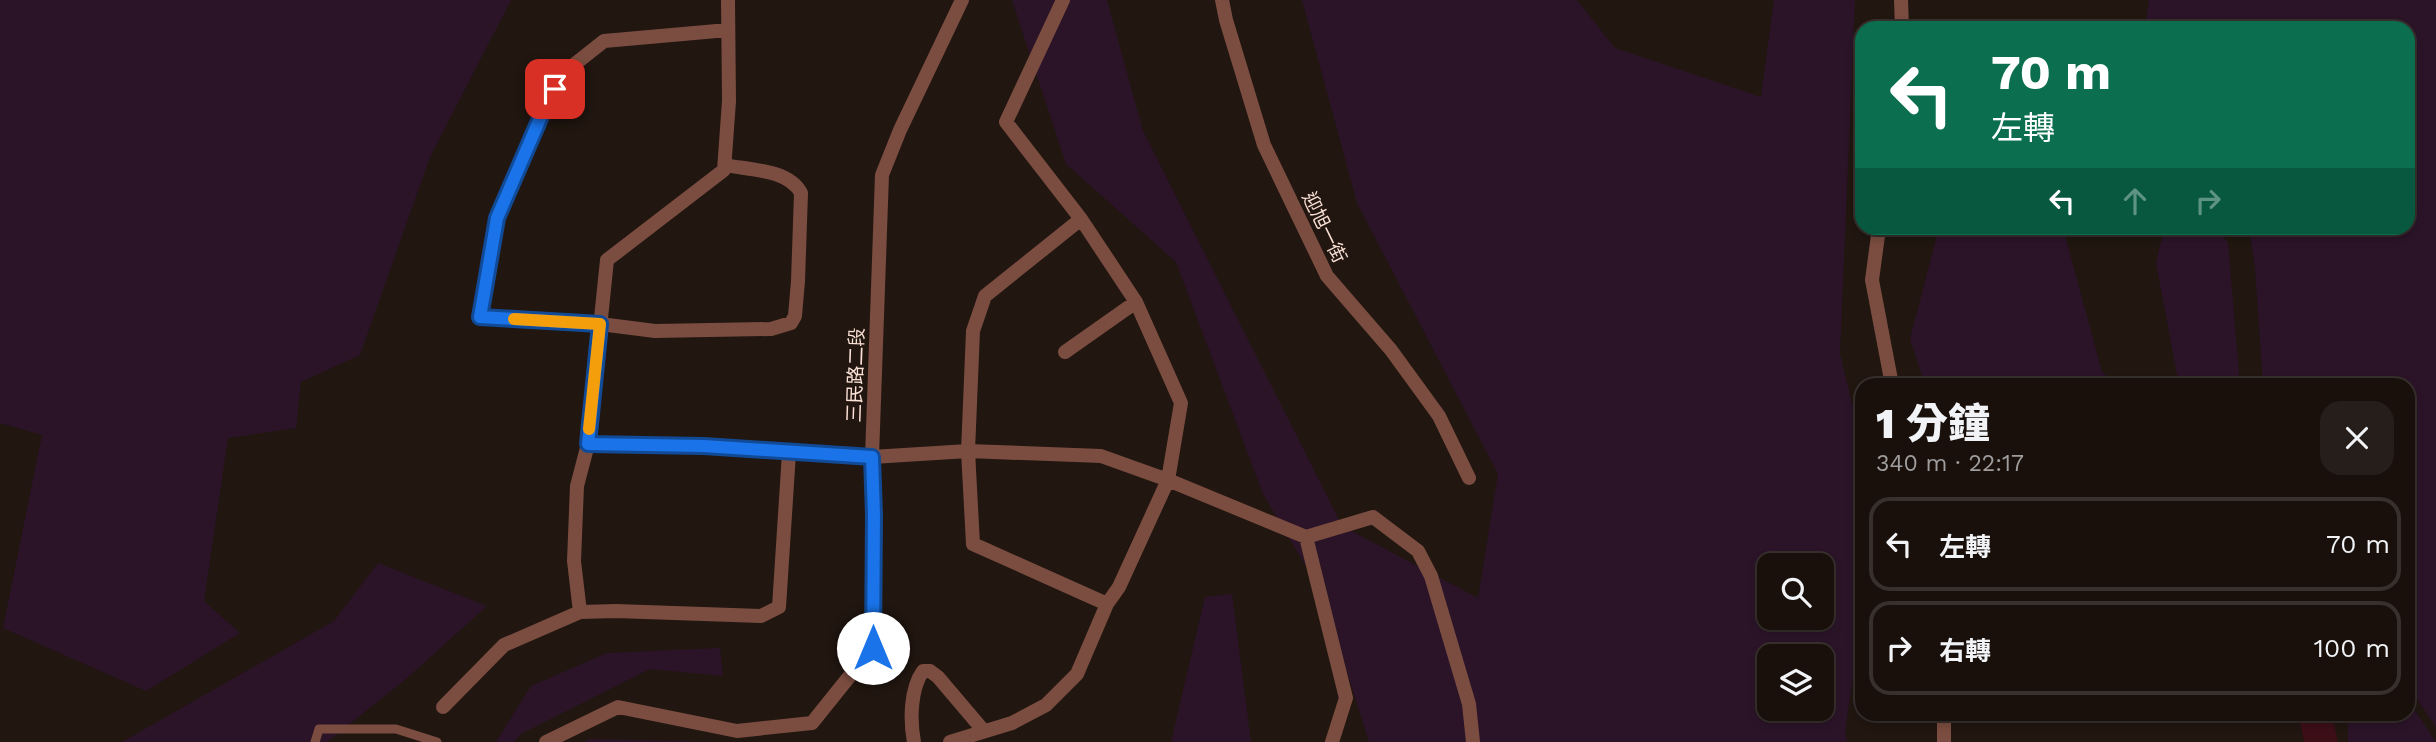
<!DOCTYPE html>
<html lang="zh-TW">
<head>
<meta charset="utf-8">
<style>
	:root { --surface:#19100c; --page:#261e1a; --text:#f1f3f6; --muted:#9f9d9d; --line:#37302d }
	body { margin:0; font-family:"Work Sans","Noto Sans TC",sans-serif; background:var(--page); color:var(--text); height:100vh; display:flex; flex-direction:column; font-size:26px; white-space:nowrap }
	* { box-sizing:border-box; margin:0 }
	p { font-size:23px; color:var(--muted) }
	.icon { flex:none; width:38px; height:38px; fill:none; stroke:currentColor; stroke-width:2; stroke-linecap:round; stroke-linejoin:round }
	.map { position:relative; flex:1; overflow:hidden }
	.sheet { position:absolute; left:1855px; top:378px; width:560px; height:343px; display:flex; flex-direction:column; background:var(--surface); border-radius:21px; box-shadow:0 4px 10px #0003,0 0 0 2px var(--line) }
	.sheet>* { flex:none }
	.hud { position:absolute; left:1855px; top:21px; width:560px; height:214px; border-radius:21px; box-shadow:0 4px 10px #0003,0 0 0 2px var(--line); background:#0b6e4f; color:#fff; overflow:hidden }
	.controls { position:absolute; left:1757px; top:553px; display:grid; gap:14px }
	.controls a { display:grid; place-items:center; width:77px; height:77px; border-radius:14px; background:var(--surface); box-shadow:0 4px 10px #0003,0 0 0 2px var(--line); font-size:35px }
	.pin { position:absolute; display:grid; place-items:center; width:60px; height:60px; color:#fff; margin:-30px; border-radius:14px; box-shadow:0 4px 10px #0006 }
	.me { position:absolute; width:77px; margin:-38px; rotate:0deg; stroke-linejoin:round; filter:drop-shadow(0 0 5px #0008) }
	.turn { display:flex; align-items:center; gap:24px; height:147px; padding:0 21px; font-size:32px }
	.turn .icon { width:91px; height:91px; stroke-width:2.5 }
	.turn b { display:block; font-size:49px; line-height:60px }
	.lanes { display:flex; align-items:center; height:66px; padding:0 21px; background:#0003; justify-content:center; gap:35px; direction:ltr }
	.lanes .off { opacity:.35 }
	.round { display:grid; place-items:center; flex:none; width:74px; height:74px; border-radius:21px; background:var(--page) }
	.overview { display:flex; align-items:center; justify-content:space-between; height:119px; padding:0 21px }
	h1 { font-size:42px; font-weight:800; line-height:52px }
	ul { padding:0; list-style:none }
	li { display:flex; align-items:center; gap:21px; height:94px; margin:0 14px 10px; padding:0 7px; border:4px solid var(--line); border-radius:21px }
	li div { flex:1 }
	li b { display:block; font-size:26px }
	li em { font-style:normal }
	.map>svg:first-child { display:block }
	.green { fill:#2b1428; fill-rule:evenodd }
	.lines { fill:none; stroke-linecap:round; stroke-linejoin:round }
	.river { stroke:#3c0f17; stroke-width:33 }
	.lane { stroke:#7b4d40; stroke-width:9 }
	.street { stroke:#7b4d40; stroke-width:14 }
	.route-casing { stroke:#114b97; stroke-width:18 }
	.route { stroke:#1a73e8; stroke-width:12 }
	.slow { stroke:#f59e0b; stroke-width:12 }
	.labels { text-anchor:middle; stroke-width:7; stroke-linejoin:round; paint-order:stroke }
	.street-label { font-size:19px; fill:#fae0d5; stroke:#211610 }
</style>
</head>
<body>
<div class="map">
<svg width="2436" height="742" viewBox="0 0 2436 742">
	<rect width="100%" height="100%" fill="#211610"/>
	<path class="green" d="M0 0H511L430 157 360 355 301 382 296 428 228 438 204 601 240 633 146 691 3 628 42 435 0 423Z
		M1012 0H1107L1143 131 1342 526 1478 598 1498 474 1357 203 1302 0H1577L1615 48 1761 97 1774 0H1855L1840 353 1862 446V615L1845 732 1847 742H1369L1323 595 1263 494 1176 262 1066 164ZM1769 565H1822V618H1769ZM1769 656H1822V709H1769Z
		M2149 0H2436V727L2408 686V385H2263L2255 267 2249 228H2408V28H2145Z
		M1939 228H2063L2102 372 2117 385H1925L1910 339Z
		M2164 228H2218L2228 243 2240 385H2179L2156 263Z
		M378 563 487 606 406 679 327 742H122L334 621Z
		M1232 594 1251 742H1171L1205 597Z
		M720 648 723 676 650 669 521 734 514 742H496L531 686 607 653Z
		M2408 700 2436 742H2348V714H2408Z
		M588 739 720 742H585Z"/>
	<g class="lines">
		<path class="river" d="M2315 714 2321 742"/>
		<path class="lane" d="M315 742 319 729H396L437 742"/>
		<path class="street" d="M1222 0 1226 20 1264 145 1327 276 1391 350 1439 416 1469 478
			M1901 0 1902 28
			M725 165C749 170 788 169 801 193L798 281 795 316 791 323 771 329 655 331 600 324 480 317 497 218 545 107 566 71 604 41 728 30
			M1081 219 985 296 973 331 968 451 973 544 1107 604
			M1879 228 1872 280 1892 385
			M1065 352 1136 302
			M588 444 704 446 872 457 968 451 1101 456 1168 480 1306 537 1373 517 1418 551 1431 576 1469 704 1473 742
			M1306 537 1346 698 1332 742
			M580 612 616 611 761 616 779 607 789 453
			M443 707 504 645 580 612 574 561 577 486 588 444 607 260 724 170 729 101 728 0
			M1944 714V742
			M546 742 618 707 737 731 812 723 873 647 874 515 872 457 882 175 900 130 962 0
			M914 742C910 721 910 689 923 671H930L938 677 983 730
			M950 742 1012 723 1046 705 1077 674 1107 604 1119 587 1168 480 1181 403 1136 302 1081 219 1006 122 1063 0"/>
	</g>
	<g class="lines">
		<g class="route-casing">
			<path id="route" d="M555 89 545 107 497 218 480 317 600 324 588 444 704 446 872 457 874 515 873 648"/>
		</g>
		<use href="#route" class="route"/>
		<path class="slow" d="M514 319 600 324 589 429"/>
	</g>
	<g class="labels">
		<g class="street-label">
			<text transform="translate(1325 227) rotate(64)" y="7">迎旭一街</text>
			<text transform="translate(855 375) rotate(-88)" y="7">三民路二段</text>
		</g>
	</g>
</svg>
<div class="controls">
<a><svg class="icon" aria-label="search" viewBox="0 0 24 24"><circle cx="10" cy="10" r="6"/><path d="M15 15l6 6"/></svg></a>
<a><svg class="icon" aria-label="layers" viewBox="0 0 24 24"><path d="M12 4l9 5-9 5-9-5zM3 14l9 5 9-5"/></svg></a>
</div>
<div class="pin" style="left:555px;top:89px;background:#d93025"><svg class="icon" aria-label="arrive" viewBox="0 0 24 24"><path d="M6 21V4h12l-3 4 3 4H6"/></svg></div>
<svg class="me" style="left:873px;top:648px" viewBox="-20 -20 40 40"><circle r="19" fill="#fff"/><path d="M0-13L10 11 0 6-10 11z" fill="#1a73e8"/></svg>
<div class="hud">
<div class="turn"><svg class="icon" aria-label="left" viewBox="0 0 24 24"><path d="M17 20v-9H6M10 6l-5 5 5 5"/></svg><div><b>70 m</b>左轉</div></div>
<div class="lanes"><svg class="icon" aria-label="left" viewBox="0 0 24 24"><path d="M17 20v-9H6M10 6l-5 5 5 5"/></svg><svg class="icon off" aria-label="ahead" viewBox="0 0 24 24"><path d="M12 20V5M6 11l6-6 6 6"/></svg><svg class="icon off" aria-label="right" viewBox="0 0 24 24"><path d="M7 20v-9h11M14 6l5 5-5 5"/></svg></div>
</div>
<section class="sheet">
<div class="overview"><div><h1>1 分鐘</h1><p>340 m · 22:17</p></div><a class="round"><svg class="icon" aria-label="close" viewBox="0 0 24 24"><path d="M6 6l12 12M18 6L6 18"/></svg></a></div>
<ul>
<li><svg class="icon" aria-label="left" viewBox="0 0 24 24"><path d="M17 20v-9H6M10 6l-5 5 5 5"/></svg><div><b>左轉</b></div><em>70 m</em></li>
<li><svg class="icon" aria-label="right" viewBox="0 0 24 24"><path d="M7 20v-9h11M14 6l5 5-5 5"/></svg><div><b>右轉</b></div><em>100 m</em></li>
</ul>
</section>
</div>
</body>
</html>
